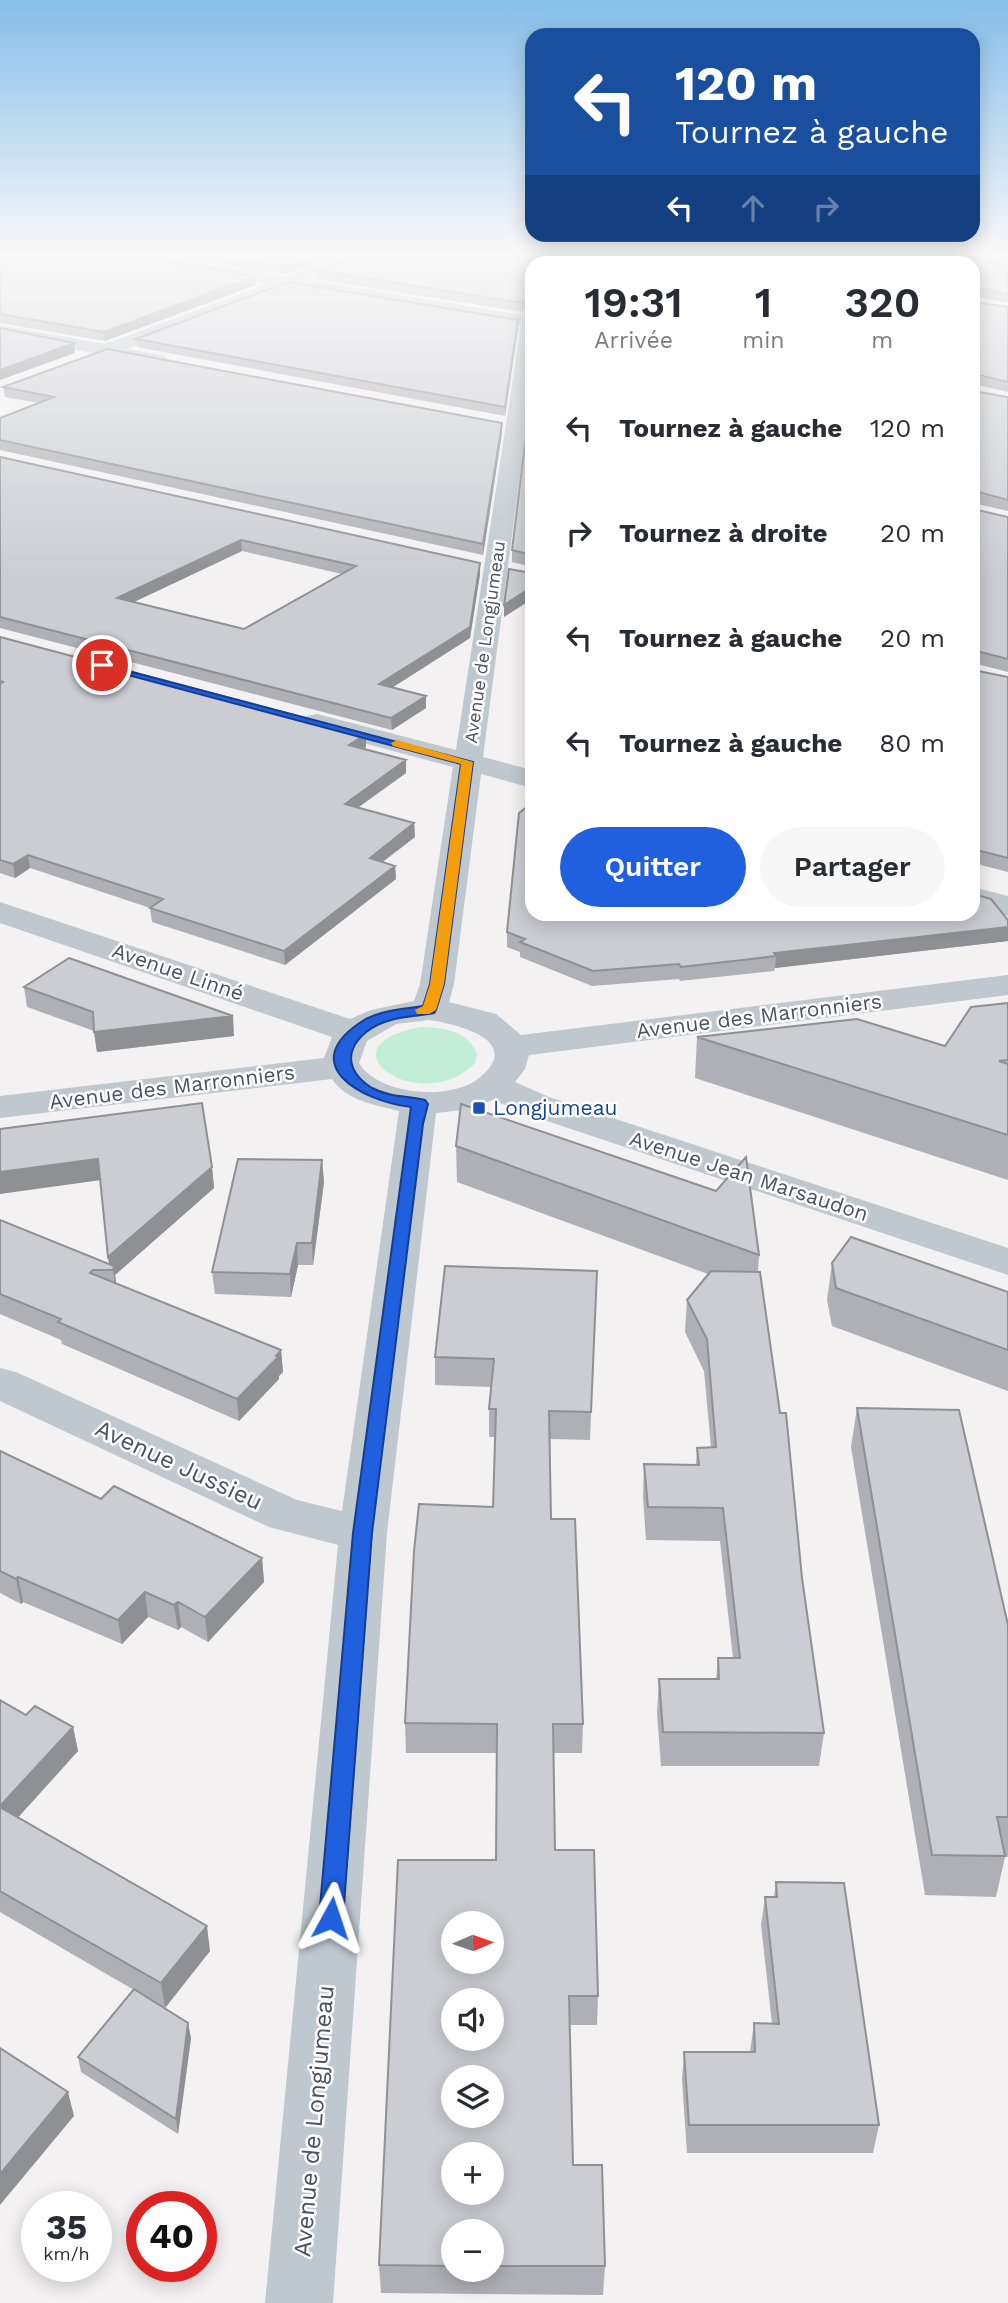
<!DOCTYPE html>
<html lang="fr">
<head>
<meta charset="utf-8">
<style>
	:root { --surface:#fff; --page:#f7f7f7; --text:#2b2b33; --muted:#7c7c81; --accent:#205fde }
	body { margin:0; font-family:"Work Sans",sans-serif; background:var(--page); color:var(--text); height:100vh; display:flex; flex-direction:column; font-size:26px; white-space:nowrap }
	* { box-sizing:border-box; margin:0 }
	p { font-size:23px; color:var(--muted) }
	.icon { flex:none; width:38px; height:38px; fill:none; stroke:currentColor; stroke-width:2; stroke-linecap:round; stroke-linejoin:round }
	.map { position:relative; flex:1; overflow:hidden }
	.panel { position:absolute; left:525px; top:256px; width:455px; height:665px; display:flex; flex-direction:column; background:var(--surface); border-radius:21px; box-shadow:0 4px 18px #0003 }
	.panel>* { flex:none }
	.hud { position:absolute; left:525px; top:28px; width:455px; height:214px; border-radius:21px; box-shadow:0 4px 18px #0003; background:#1a4fa0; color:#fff; overflow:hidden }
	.needle { width:46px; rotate:88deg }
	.tools { position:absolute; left:441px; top:1911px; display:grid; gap:14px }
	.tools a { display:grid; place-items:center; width:63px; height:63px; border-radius:50%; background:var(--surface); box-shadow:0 4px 18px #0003; font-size:35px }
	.speed { position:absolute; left:21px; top:2191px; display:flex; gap:14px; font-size:35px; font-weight:700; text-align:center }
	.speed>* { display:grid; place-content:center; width:91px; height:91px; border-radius:50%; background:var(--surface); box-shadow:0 4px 18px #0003; line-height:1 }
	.speed small { font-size:18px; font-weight:400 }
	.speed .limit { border:10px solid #d22; background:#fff; color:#111 }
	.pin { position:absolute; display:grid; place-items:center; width:60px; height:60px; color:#fff; margin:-30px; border:4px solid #fff; border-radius:50%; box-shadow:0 2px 7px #0007 }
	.me { position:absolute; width:77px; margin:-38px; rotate:5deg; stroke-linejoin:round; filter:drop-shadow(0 0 5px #0008) }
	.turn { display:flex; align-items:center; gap:24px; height:147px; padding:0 35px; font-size:32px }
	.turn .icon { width:91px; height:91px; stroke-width:2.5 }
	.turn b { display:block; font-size:49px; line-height:60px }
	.lanes { display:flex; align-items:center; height:66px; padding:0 35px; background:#0003; justify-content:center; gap:35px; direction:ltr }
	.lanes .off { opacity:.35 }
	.eta { display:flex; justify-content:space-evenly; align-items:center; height:119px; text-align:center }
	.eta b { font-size:42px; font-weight:600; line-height:49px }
	.button { display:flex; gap:14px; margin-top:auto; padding:14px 35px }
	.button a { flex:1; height:80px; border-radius:42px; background:var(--accent); color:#fff; font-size:28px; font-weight:600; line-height:80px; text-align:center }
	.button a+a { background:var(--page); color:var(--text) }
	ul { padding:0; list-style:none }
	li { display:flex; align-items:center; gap:21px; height:105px; padding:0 35px }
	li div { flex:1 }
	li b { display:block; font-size:26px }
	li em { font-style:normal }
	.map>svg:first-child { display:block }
	.green { fill:#c2eed8 }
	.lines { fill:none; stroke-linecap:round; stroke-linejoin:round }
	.minor { fill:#bfc7cf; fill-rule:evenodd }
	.wall { fill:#afb0b5; fill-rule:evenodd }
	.shaded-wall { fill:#8e9094 }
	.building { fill:#cbcdd3; stroke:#8e9094; stroke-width:2; fill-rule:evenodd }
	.route { fill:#205fde; stroke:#153e90; stroke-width:2 }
	.slow { fill:#f59e0b }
	.transit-dot { fill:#1a4fb4; stroke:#fff; stroke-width:2.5 }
	.labels { text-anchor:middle; stroke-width:5; stroke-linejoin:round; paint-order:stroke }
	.far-street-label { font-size:18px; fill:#49525e; stroke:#fff }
	.street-label { font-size:21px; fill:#49525e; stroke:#fff }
	.transit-label { font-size:21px; fill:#164399; stroke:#fff; text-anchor:start }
	.near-street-label { font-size:24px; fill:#49525e; stroke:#fff }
</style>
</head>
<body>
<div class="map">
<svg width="1008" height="2303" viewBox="0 0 1008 2303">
	<rect width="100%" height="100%" fill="#f3f1f1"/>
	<path class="green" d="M422 1027C445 1028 467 1030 477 1054L475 1063C421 1119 315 1045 422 1027Z"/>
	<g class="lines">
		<path class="minor" d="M132 258H170L285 277 335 258H358L356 261 307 280 523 315 526 310 532 309V382L483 757 532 770V788L481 774 454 984 449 1002 496 1014 521 1035 1008 975V995L529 1055 525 1069 515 1082 549 1097 1008 1248V1275L523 1113 493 1100 463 1110 436 1113 387 1533 333 2303H265L338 1545 269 1527 0 1401V1368L16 1372 297 1500 342 1511 399 1111C375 1105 347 1101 332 1079L0 1118V1096L324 1058 332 1037 0 923V902L350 1019 371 1010 414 1001 420 984 453 767 307 728 303 722 307 716 317 714 456 750 521 326 288 287 128 349 165 356 167 360 165 364 158 366 0 335V325L105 344 267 284 140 263ZM429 1020C458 1024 526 1041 478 1079 449 1101 378 1095 359 1063L367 1041 396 1024Z
			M973 887 1008 896V916L973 907Z"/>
	</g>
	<path class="wall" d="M0 258 256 285 105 341 0 323Z
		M186 258H328L285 274Z
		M348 258H983L973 264 974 273 1008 258V303L973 296 532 262V307H526L522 312 317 279V270Z
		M973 302 1008 307V392L973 384Z
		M518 328 505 416 137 347 136 339Z
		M3 387 502 433 483 555 0 450V418L38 403 5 397Z
		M973 391 1008 397V511L973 503Z
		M532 394V422L530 421Z
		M532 426V567L512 562V550Z
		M0 457 480 574 470 638 393 687 426 708 392 730 0 628ZM242 551 342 574 244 629 134 602Z
		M973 509 1008 517V672L973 663Z
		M0 637 366 747 363 749 406 773 358 807 414 823 415 837 383 862 395 866 396 879 285 965 152 922 150 908 30 868 15 878 0 873Z
		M973 670 1008 677V872L973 863Z
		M973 894 1008 920V941L775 968 774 971 680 981 679 979 592 986 520 957V952L507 947V932Z
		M24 987 234 1036 97 1052 94 1031 27 1007Z
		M1008 1003V1180L695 1078 697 1037 945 1046Z
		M0 1129 212 1167 214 1188 115 1275 116 1283 281 1350 283 1372 279 1376V1379L239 1421 62 1344 61 1340 0 1314V1220L109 1265 100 1180Z
		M456 1146 759 1255 758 1272 824 1733 819 1766H661L657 1713 659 1679H716L718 1658H733L720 1541 646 1540 643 1497 644 1464 696 1465 697 1448 711 1447 704 1371 685 1332 687 1300 708 1274 457 1182Z
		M322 1160 324 1182 313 1265H298L291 1297 215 1294 212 1272Z
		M832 1263 1008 1292V1391L832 1326 827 1300Z
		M597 1271 590 1440 550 1439 551 1519 583 1724 582 1753H554L555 1850 598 1996 597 2025H570L573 2165 605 2266 603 2295 381 2293 379 2265 496 1860V1753H406L405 1723 493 1507 495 1437H489V1409L491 1387 435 1385V1357ZM453 2231H492V2270H453Z
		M857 1408 1008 1625V1857H1005L996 1897 925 1895 851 1447Z
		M0 1451 101 1499 262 1558 264 1582 208 1642 181 1627 178 1630 148 1617 122 1644 23 1602 21 1604 0 1593Z
		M0 1700 26 1715 73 1727 78 1751 18 1817 210 1951 165 2008 191 2038 178 2134 81 2072 78 2057 134 1990 0 1912Z
		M776 1882 879 2125 873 2153H687L682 2080 684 2052H750L754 2023 772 2024 761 1925 765 1897H774Z"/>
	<path class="shaded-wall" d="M304 258H328L285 274 284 265Z
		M972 258H983L973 264Z
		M255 276 256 285 105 341 104 332Z
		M526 298V307L522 312V303Z
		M518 320V328L505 416V407Z
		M74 343 75 353 0 380V370Z
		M502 423V433L483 555V544Z
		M241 540 242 551 119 609 117 598Z
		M480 563V574L470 638 379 696V684Z
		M532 587V599L504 617V605Z
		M426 696V708L392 730 391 718Z
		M366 734V747L350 757 349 745Z
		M406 760V773L345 817V804Z
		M414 823 415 837 370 871V858Z
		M28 855 30 868 15 878 13 864Z
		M395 866 396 879 285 965 284 951Z
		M1008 927V941L775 968 776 956 774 953Z
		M233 1016 234 1036 97 1052 94 1032Z
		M98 1159 101 1180 0 1194V1172Z
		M322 1160 324 1182 313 1265 312 1243Z
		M212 1167 214 1188 115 1275 117 1288 116 1292 113 1270H110L108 1257Z
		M297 1243 298 1265 291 1297 290 1274Z
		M281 1350 283 1372 279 1376V1379L239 1421 237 1399Z
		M262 1558 264 1582 208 1642 205 1617Z
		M18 1577 23 1602 21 1604 16 1579Z
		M145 1592 148 1617 122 1644 118 1620Z
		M178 1602 181 1627 178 1630 174 1605Z
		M73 1727 78 1751 5 1832 0 1806Z
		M207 1926 210 1951 165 2008 161 1983Z
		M188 2023 191 2038 178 2134 176 2119Z
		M68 2092 74 2116 0 2205V2174Z"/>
	<path class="building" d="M0 258H146L255 276 104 332 0 314Z
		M239 258H304L284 265Z
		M348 258H973L974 273 997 258H1008V294L975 287 973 289V262H532V298H526L522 303 317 270Z
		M288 282 518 320 505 407 136 339Z
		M973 302 1008 307V382L975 374 973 376Z
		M0 328 74 343 0 370Z
		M107 349 502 423 483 544 0 440V418L54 397 3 387Z
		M973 391 1008 397V500L975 491 973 493Z
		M532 394V412L530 410Z
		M532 426V555L512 550 527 427Z
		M0 457 480 563 470 627 379 684 426 696 391 718 0 617ZM241 540 356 566 244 629 117 598Z
		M973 509 1008 517V659L973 650V655Z
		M509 569 532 573V587L504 605Z
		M0 637 366 734 349 745 406 760 345 804 414 823 370 858 395 866 284 951 150 908 163 899 28 855 13 864 0 860V684L3 682 0 681Z
		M973 670 1008 677V858L973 849Z
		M532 803V914H973V893V894L991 899 1008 920V927L774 953 776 956 681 967 679 964 593 971 520 942 525 939 507 932 519 813Z
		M69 958 233 1016 94 1032 93 1012 24 987Z
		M1008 1003V1060L999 1061 1008 1064V1135L697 1037 857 1019 945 1046 971 1007Z
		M202 1103 212 1167 108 1257 98 1159 0 1172V1129Z
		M461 1104 716 1191 746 1157 759 1255 456 1146Z
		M238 1159 322 1160 312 1243H297L290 1274 212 1272Z
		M0 1220 114 1266 113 1270H93L90 1273 281 1350 276 1356 278 1357 237 1399 58 1322 61 1319 0 1294Z
		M851 1237 1008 1292V1350L836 1288 832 1263Z
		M445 1266 597 1271 591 1412 549 1411 551 1519H575L583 1724H553L555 1850H594L598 1996H569L573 2165H602L605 2266H492V2231H453V2266L379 2265 398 1860H496L497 1724 405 1723 414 1551 419 1504 493 1507 496 1409H489L494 1359 435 1357ZM453 1923H492V1962H453ZM453 2000H492V2039H453ZM453 2077H492V2116H453ZM453 2154H492V2193H453Z
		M711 1271 760 1272 780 1413H786L802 1578 824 1733 663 1732 659 1679H719L718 1658H740L723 1508 648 1507 644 1464 699 1465 697 1448 716 1447 707 1339 687 1300Z
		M857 1408 959 1410 1008 1625V1817H997L1005 1856 932 1855Z
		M0 1451 101 1499 114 1486 262 1558 205 1617 178 1602 174 1605 145 1592 118 1620 18 1577 16 1579 0 1571Z
		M0 1700 26 1715 35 1706 73 1727 0 1806Z
		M0 1807 207 1926 161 1983 0 1891Z
		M776 1882 844 1883 879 2125H689L684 2052H755L754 2023 779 2024 765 1897H777Z
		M134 1989 188 2023 176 2119 78 2057Z
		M0 2048 68 2092 0 2174Z"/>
	<linearGradient id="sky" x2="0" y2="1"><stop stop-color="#85bee9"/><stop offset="0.44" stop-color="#faf9f9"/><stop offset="1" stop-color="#faf9f9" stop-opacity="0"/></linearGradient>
	<rect width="1008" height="580" fill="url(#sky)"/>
	<path class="route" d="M98 663 473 762 444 984 436 1010 434 1013C420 1016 405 1016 391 1020 354 1030 333 1064 372 1088 389 1097 408 1096 425 1100L428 1104 423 1124 372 1533 343 1918 339 1925 331 1928 322 1925 319 1918 353 1533 411 1107C361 1101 294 1064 364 1020 381 1010 404 1009 423 1006L430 984 461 764 98 667Z"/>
	<path class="slow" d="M397 740 473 762 444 984 436 1010 429 1014H417L415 1010 423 1006 430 984 461 764 393 746 391 743Z"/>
	<rect class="transit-dot" x="472" y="1101" width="14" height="14" rx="3.5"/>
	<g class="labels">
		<g class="far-street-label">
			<text transform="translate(485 642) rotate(-82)" y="6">Avenue de Longjumeau</text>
		</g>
		<g class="street-label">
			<text transform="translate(178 972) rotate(19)" y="7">Avenue Linné</text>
			<text transform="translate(759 1016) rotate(-7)" y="7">Avenue des Marronniers</text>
			<text transform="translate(172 1087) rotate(-7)" y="7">Avenue des Marronniers</text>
			<text transform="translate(749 1176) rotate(18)" y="7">Avenue Jean Marsaudon</text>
		</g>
		<g class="transit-label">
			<text x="493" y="1115">Longjumeau</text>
		</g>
		<g class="near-street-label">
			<text transform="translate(179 1465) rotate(25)" y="8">Avenue Jussieu</text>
			<text transform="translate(314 2121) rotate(-85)" y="8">Avenue de Longjumeau</text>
		</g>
	</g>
</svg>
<div class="tools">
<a><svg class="needle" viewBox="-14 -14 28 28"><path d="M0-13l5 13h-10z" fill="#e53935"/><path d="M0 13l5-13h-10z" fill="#7c7c81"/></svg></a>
<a><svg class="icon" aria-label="sound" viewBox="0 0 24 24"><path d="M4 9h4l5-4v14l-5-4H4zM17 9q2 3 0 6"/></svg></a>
<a><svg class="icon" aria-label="layers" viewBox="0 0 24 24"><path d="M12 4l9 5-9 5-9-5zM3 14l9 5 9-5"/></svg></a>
<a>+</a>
<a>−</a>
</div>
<div class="speed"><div>35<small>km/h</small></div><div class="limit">40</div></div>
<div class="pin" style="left:102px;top:665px;background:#d93025"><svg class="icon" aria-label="arrive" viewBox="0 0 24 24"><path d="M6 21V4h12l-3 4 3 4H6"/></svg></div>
<svg class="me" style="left:331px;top:1918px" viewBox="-20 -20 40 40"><path d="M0-17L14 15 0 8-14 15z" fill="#205fde" stroke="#fff" stroke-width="4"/></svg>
<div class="hud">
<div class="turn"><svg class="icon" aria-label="left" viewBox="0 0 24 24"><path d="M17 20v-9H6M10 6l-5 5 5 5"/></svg><div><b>120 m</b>Tournez à gauche</div></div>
<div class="lanes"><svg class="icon" aria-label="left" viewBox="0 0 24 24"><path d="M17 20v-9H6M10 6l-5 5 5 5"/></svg><svg class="icon off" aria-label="ahead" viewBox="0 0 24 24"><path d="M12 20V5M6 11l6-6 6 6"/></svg><svg class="icon off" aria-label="right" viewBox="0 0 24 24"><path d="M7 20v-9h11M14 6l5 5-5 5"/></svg></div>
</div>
<section class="panel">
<div class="eta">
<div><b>19:31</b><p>Arrivée</p></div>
<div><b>1</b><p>min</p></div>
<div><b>320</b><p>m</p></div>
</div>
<ul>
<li><svg class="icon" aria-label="left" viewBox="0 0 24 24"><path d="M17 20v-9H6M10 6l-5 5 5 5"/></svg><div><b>Tournez à gauche</b></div><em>120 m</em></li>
<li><svg class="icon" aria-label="right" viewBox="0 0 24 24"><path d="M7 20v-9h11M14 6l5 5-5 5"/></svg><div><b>Tournez à droite</b></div><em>20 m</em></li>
<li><svg class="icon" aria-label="left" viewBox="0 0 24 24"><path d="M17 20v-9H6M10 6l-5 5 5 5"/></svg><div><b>Tournez à gauche</b></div><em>20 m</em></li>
<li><svg class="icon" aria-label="left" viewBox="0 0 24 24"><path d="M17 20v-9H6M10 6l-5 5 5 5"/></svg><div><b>Tournez à gauche</b></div><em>80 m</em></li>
</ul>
<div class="button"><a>Quitter</a><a>Partager</a></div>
</section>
</div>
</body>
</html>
